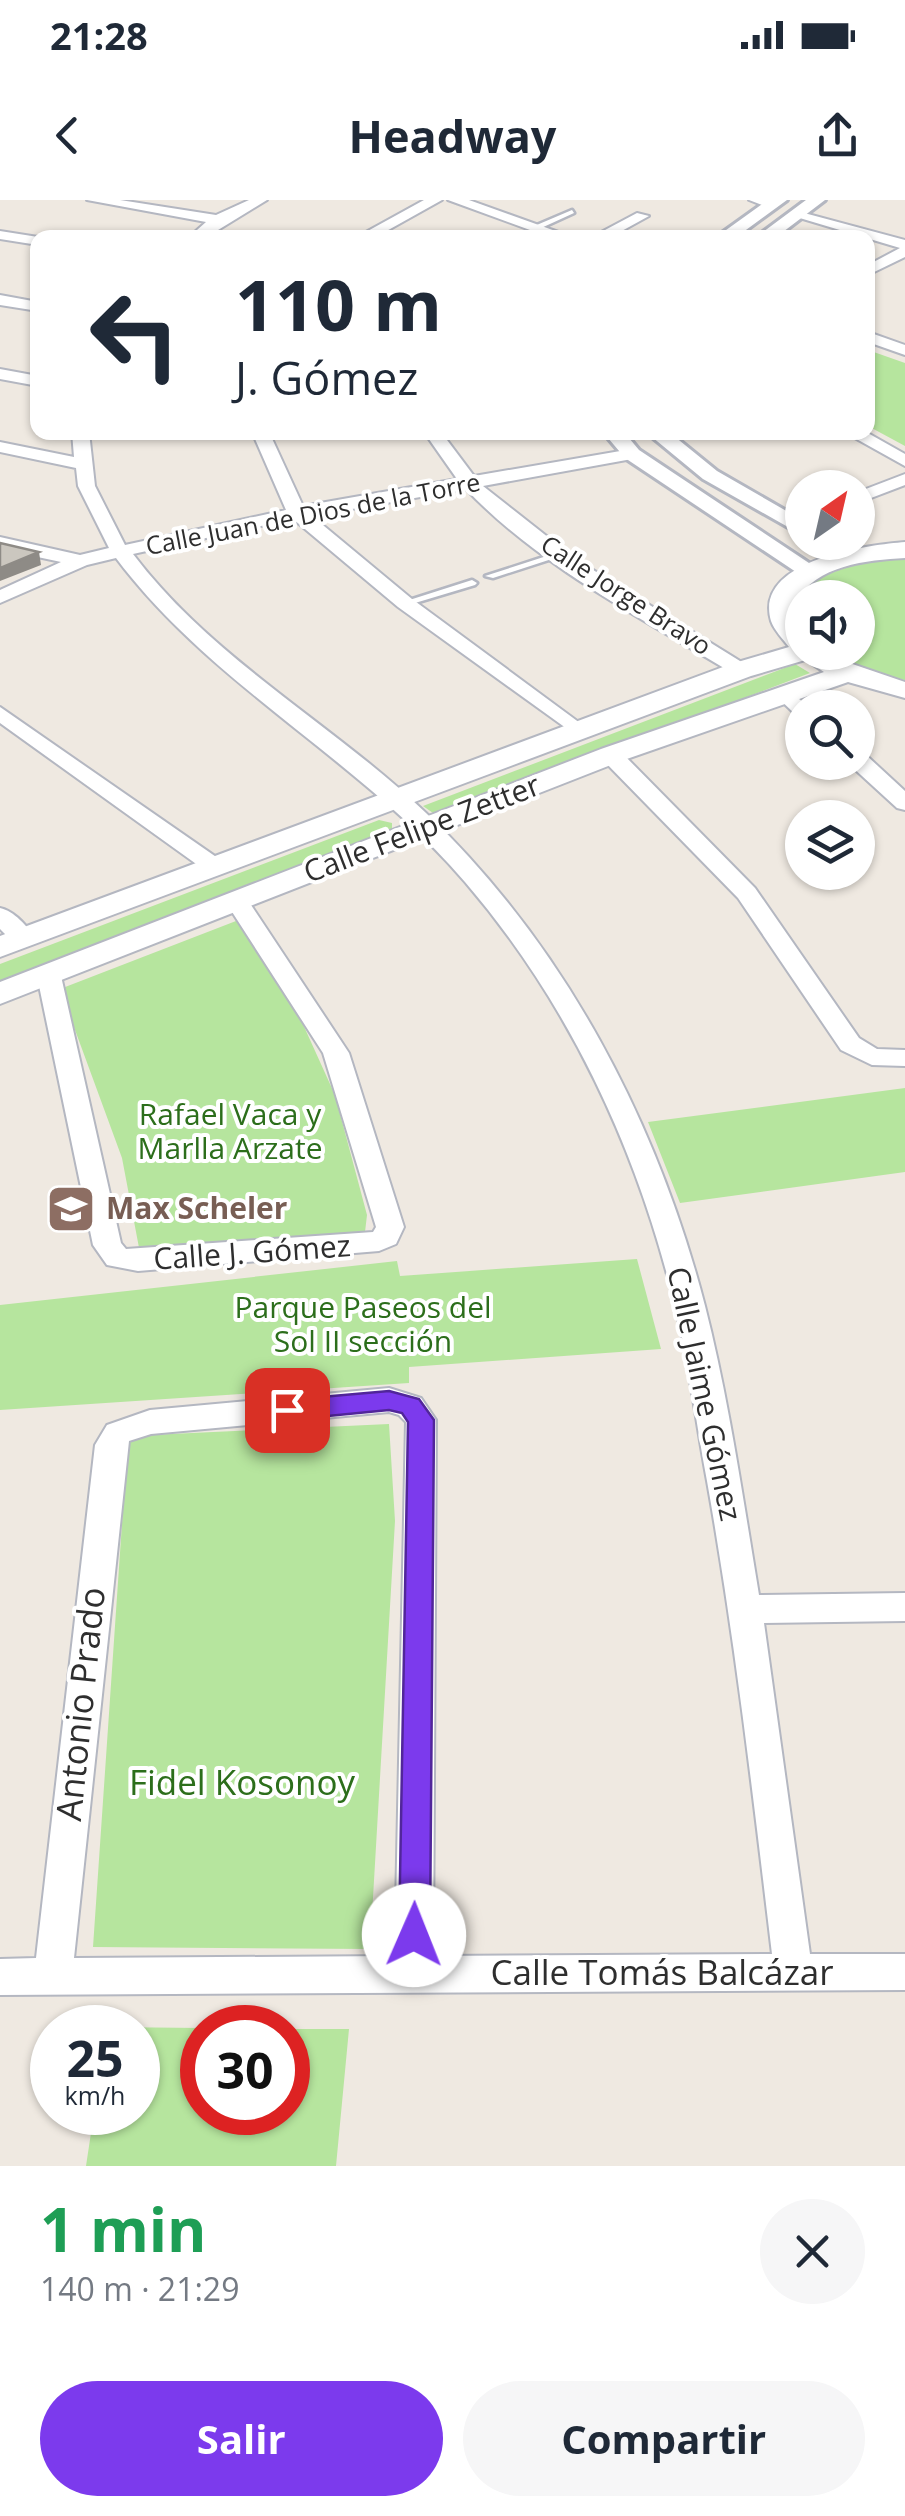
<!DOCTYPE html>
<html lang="es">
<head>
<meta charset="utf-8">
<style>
	:root { --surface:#fff; --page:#f6f6f7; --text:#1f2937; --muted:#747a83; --accent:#7c3aed }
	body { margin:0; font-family:"Open Sans",sans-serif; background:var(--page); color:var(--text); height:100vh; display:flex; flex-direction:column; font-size:38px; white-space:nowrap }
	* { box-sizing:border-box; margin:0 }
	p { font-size:32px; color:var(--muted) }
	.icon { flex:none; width:55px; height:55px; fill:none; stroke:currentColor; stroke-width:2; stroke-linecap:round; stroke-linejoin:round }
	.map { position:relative; height:1966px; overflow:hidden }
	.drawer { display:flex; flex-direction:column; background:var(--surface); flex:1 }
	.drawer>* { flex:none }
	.top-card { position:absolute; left:30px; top:30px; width:845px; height:210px; border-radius:20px; box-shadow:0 2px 8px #0004; background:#fff; color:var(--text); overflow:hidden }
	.needle { width:65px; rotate:34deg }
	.fabs { position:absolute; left:785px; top:270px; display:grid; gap:20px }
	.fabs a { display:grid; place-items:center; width:90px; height:90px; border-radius:50%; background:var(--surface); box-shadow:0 2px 8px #0004; font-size:50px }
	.speed { position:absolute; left:30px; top:1805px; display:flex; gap:20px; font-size:50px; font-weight:700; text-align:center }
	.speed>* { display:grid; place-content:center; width:130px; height:130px; border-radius:50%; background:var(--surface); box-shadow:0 2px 8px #0004; line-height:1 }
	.speed small { font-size:25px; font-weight:400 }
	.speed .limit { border:15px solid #d22; background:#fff; color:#111 }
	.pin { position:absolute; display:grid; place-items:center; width:85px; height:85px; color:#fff; margin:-42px; border-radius:20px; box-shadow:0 5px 15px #0006 }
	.me { position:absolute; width:110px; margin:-55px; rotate:1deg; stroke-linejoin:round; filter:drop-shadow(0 0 8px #0008) }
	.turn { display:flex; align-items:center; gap:35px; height:210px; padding:0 40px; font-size:45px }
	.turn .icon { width:130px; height:130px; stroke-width:2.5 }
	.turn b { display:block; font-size:70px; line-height:85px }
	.round { display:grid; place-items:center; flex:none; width:105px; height:105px; border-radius:52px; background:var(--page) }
	.summary { display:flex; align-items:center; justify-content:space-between; height:170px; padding:0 40px }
	h1 { font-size:60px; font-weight:700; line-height:75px; color:#1e9e55 }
	.action { display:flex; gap:20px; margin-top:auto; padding:20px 40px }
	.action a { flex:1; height:115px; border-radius:60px; background:var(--accent); color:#fff; font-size:40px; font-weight:700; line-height:115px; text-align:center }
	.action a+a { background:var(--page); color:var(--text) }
	.status { display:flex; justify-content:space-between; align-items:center; height:70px; padding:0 50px; background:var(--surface); direction:ltr }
	.status svg { height:28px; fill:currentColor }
	header { display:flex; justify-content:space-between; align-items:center; height:130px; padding:0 40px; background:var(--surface); font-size:45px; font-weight:700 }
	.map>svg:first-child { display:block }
	.green { fill:#b6e59e }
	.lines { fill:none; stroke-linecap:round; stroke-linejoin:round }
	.service-casing { stroke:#b4b7c1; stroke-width:5 }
	.minor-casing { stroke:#b4b7c1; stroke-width:4 }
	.tertiary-casing { stroke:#b4b7c1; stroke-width:6 }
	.secondary-casing { stroke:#b4b7c1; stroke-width:4 }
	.service { fill:#fff; fill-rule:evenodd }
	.minor { fill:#fff; fill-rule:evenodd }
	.tertiary { fill:#fff; fill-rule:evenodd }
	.secondary { fill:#fff; fill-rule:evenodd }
	.shaded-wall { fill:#8e8b86 }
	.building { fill:#cbc7bf; stroke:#8e8b86; stroke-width:2.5 }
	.route { fill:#7c3aed; stroke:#51269a; stroke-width:2.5 }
	.labels { text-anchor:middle; stroke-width:8; stroke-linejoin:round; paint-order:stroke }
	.far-street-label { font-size:25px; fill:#2e2e2e; stroke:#fff }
	.street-label { font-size:30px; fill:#2e2e2e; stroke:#fff }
	.park-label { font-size:30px; fill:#2c6e1b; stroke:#fff }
	.education-label { font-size:30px; font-weight:bold; fill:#785e54; stroke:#fff; text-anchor:start }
	.near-street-label { font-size:35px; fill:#2e2e2e; stroke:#fff }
	.near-park-label { font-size:35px; fill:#2c6e1b; stroke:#fff }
</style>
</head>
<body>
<div class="status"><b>21:28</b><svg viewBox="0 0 49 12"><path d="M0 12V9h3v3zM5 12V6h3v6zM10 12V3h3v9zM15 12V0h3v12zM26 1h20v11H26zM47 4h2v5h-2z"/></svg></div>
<header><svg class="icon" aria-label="back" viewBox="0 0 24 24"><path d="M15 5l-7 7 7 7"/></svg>Headway<svg class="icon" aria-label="share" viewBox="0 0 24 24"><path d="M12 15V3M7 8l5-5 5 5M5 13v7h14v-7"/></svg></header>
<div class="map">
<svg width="905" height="1966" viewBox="0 0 905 1966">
	<rect width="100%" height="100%" fill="#efe9e1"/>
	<path class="green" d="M868 150 905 163V246L868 226Z
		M905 358V480L878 475 829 453 858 452V398H802V422C784 371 873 360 905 358Z
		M795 464 810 473 441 613H433L423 606Z
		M379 620 392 623V631L0 781V764Z
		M236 721 292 800 335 895 367 1015 365 1032 140 1053 122 958 60 789Z
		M905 888V972L680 1003 648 922Z
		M637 1059 661 1149 409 1167V1183L0 1210V1105L397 1061 400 1076Z
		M389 1224 395 1321 370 1749 93 1747 128 1236Z
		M106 1827 202 1828V1912H288V1829H349L336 1966H86L94 1913 138 1912V1828Z"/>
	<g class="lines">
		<g class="service-casing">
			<path id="service" d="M572 10 574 13 539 29 532 27Z
				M556 353 564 355 493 378 485 376Z
				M472 380 477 383 475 385 405 406 400 403Z"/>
		</g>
		<g class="minor-casing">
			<path id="minor" d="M87 0H120L216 15 249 0H267L205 38H188L206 22Z
				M424 0H442L374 38H355Z
				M448 0H469L575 38H552Z
				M749 0H770L779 5 772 9Z
				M793 10 905 40V57L868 75V65L900 48 793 16Z
				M637 13 649 16 609 38H590Z
				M0 31 38 37 41 38H38V45L0 39Z
				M0 95 38 102V111L0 105Z
				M868 132 905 145V155L868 142Z
				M0 169 38 176V186L0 179Z
				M72 232H89L95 286 125 345 286 310 252 232H269L303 306 457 279 424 232H441L474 276 632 249 641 254 632 259 483 286 577 360 748 466V474H734C643 419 540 367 466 289L312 316 412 399 584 526 588 530 584 534 577 536 398 407 293 319 133 354C213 460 331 522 426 613 565 746 657 921 705 1106 729 1200 743 1299 759 1395L905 1393V1421L764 1423 810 1754H905V1790L0 1795V1759L36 1758 95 1245 107 1225 150 1210 389 1188 421 1198 436 1220 433 1756 772 1754C753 1596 735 1438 707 1281 696 1223 689 1163 675 1106 638 951 569 803 465 682 361 560 213 487 116 358L87 365 0 403V390L61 362 0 349V337L80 355 109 348 78 286 76 268 0 252V242L74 257ZM389 1212 399 1215 406 1222 395 1756 74 1758 129 1241 151 1234Z
				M844 232H866L905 254V266Z
				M905 274V285L858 303V292Z
				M783 487 811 508H802V516L795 514 773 493Z
				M0 507 222 661 226 666 222 671H206L0 523Z
				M611 549 619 550 755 688 859 838 877 849 905 850V866L872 865 841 850 738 698 603 560 600 555Z
				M858 554 866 555 905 591V610L897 608 850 565 858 562Z
				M237 694 245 696 349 853 404 1027 396 1044 379 1051 138 1071 107 1065 93 1045 37 776 49 768 61 776 121 1043 126 1049 373 1032 376 1027 323 853 225 701Z
				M0 708C14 711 27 726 35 738L32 743H14L0 729Z"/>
		</g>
		<g class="tertiary-casing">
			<path id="tertiary" d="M768 0H787L735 38H715Z
				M806 0H825L775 38H755Z
				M603 232H624L639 250 821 371 818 376H802L625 258Z
				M646 232H669L717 271 802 320V335L703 279Z
				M810 342H836L853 358 842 365Z"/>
		</g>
		<g class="secondary-casing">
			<path id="secondary" d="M905 342V358C867 360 816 365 796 402L802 428V452H815L812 458 751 476 0 757V736L731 464 789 447C783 439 774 430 771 421 753 360 867 345 905 342Z
				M823 454 905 482V498L848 482 621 561 0 804V782L601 549 824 472 809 462Z"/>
		</g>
		<use href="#service" class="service"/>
		<use href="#minor" class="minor"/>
		<use href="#tertiary" class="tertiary"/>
		<use href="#secondary" class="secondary"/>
	</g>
	<path class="shaded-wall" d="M39 352 41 365 0 381V368Z"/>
	<path class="building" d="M0 343 39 352 0 368Z"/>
	<path class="route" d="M389 1191 419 1199 434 1220 430 1735 426 1745 414 1750 403 1745 399 1735 408 1222 402 1213 389 1210 287 1220 278 1217 274 1210 278 1203 287 1200Z"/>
	<defs>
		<g id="school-square" transform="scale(2.5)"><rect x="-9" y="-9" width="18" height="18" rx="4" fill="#8d6e63" stroke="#fff"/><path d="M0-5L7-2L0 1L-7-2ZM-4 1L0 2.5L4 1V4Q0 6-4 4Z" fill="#fff"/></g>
	</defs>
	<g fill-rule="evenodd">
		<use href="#school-square" x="71" y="1009"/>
	</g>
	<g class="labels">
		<g class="far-street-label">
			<text transform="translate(313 314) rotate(-11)" y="9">Calle Juan de Dios de la Torre</text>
			<text transform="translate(626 395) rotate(33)" y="9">Calle Jorge Bravo</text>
		</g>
		<g class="street-label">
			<text transform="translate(422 629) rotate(-21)" y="10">Calle Felipe Zetter</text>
			<text transform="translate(252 1053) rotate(-4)" y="10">Calle J. Gómez</text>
			<text transform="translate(704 1194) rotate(78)" y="10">Calle Jaime Gómez</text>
		</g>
		<g class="park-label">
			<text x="230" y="925">Rafael Vaca y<tspan x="230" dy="34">Marlla Arzate</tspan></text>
			<text x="363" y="1118">Parque Paseos del<tspan x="363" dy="34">Sol II sección</tspan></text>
		</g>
		<g class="education-label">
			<text x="106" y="1019">Max Scheler</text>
		</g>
		<g class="near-street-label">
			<text transform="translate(81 1504) rotate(-84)" y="12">Antonio Prado</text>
			<text x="662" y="1785">Calle Tomás Balcázar</text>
		</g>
		<g class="near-park-label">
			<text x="242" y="1595">Fidel Kosonoy</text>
		</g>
	</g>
</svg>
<div class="fabs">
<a><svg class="needle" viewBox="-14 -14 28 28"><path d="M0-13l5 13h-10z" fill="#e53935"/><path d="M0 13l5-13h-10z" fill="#747a83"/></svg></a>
<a><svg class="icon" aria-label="sound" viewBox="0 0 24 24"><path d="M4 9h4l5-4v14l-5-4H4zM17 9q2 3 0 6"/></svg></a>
<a><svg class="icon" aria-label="search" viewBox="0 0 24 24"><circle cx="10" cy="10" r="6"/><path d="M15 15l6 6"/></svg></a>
<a><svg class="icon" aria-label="layers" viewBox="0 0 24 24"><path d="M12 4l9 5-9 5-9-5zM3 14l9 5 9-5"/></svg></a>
</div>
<div class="speed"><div>25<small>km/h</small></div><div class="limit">30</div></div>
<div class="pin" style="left:287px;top:1210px;background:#d93025"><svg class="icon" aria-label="arrive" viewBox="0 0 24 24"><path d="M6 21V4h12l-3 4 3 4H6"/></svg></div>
<svg class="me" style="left:414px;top:1735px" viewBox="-20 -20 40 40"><circle r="19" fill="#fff"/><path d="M0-13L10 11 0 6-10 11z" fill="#7c3aed"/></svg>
<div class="top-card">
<div class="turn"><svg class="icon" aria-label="left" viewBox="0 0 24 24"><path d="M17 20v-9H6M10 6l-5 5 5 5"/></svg><div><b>110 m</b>J. Gómez</div></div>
</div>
</div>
<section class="drawer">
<div class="summary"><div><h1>1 min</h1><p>140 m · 21:29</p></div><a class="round"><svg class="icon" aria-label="close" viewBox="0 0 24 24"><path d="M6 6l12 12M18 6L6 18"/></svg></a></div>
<div class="action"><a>Salir</a><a>Compartir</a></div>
</section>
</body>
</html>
